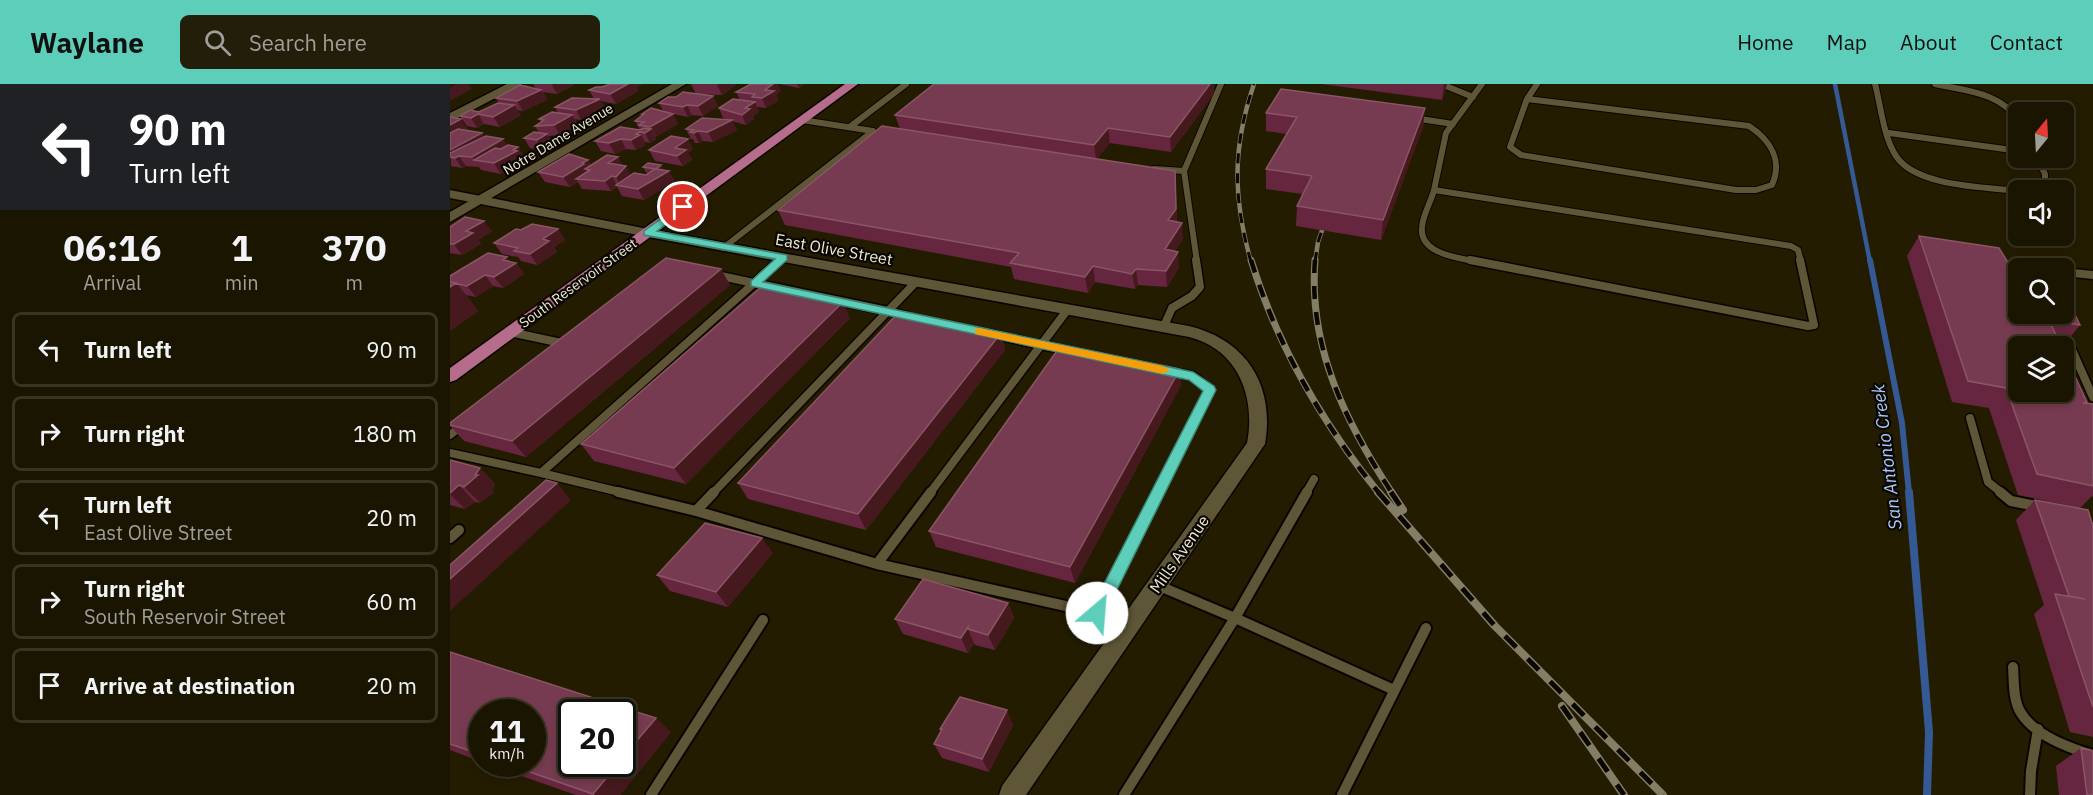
<!DOCTYPE html>
<html lang="en">
<head>
<meta charset="utf-8">
<style>
	:root { --surface:#1a1500; --page:#231e0a; --text:#f1f3f6; --muted:#9f9f99; --line:#383422; --accent:#5dceb9 }
	body { margin:0; font-family:"IBM Plex Sans",sans-serif; background:var(--page); color:var(--text); height:100vh; display:flex; flex-direction:column; font-size:22px; white-space:nowrap }
	* { box-sizing:border-box; margin:0 }
	p { font-size:20px; color:var(--muted) }
	.icon { flex:none; width:33px; height:33px; fill:none; stroke:currentColor; stroke-width:2; stroke-linecap:round; stroke-linejoin:round }
	.map { position:relative; flex:1; overflow:hidden }
	.panel { display:flex; flex-direction:column; background:var(--surface); width:450px }
	.panel>* { flex:none }
	.banner { background:#202124; color:#fff; overflow:hidden }
	.needle { width:39px; rotate:18deg }
	.fabs { position:absolute; left:1558px; top:18px; display:grid; gap:12px }
	.fabs a { display:grid; place-items:center; width:66px; height:66px; border-radius:9px; background:var(--surface); box-shadow:0 3px 9px #0003,0 0 0 2px var(--line); font-size:30px }
	.speed { position:absolute; left:18px; top:615px; display:flex; gap:12px; font-size:30px; font-weight:700; text-align:center }
	.speed>* { display:grid; place-content:center; width:78px; height:78px; border-radius:50%; background:var(--surface); box-shadow:0 3px 9px #0003,0 0 0 2px var(--line); line-height:1 }
	.speed small { font-size:15px; font-weight:400 }
	.speed .limit { border:3px solid #111; border-radius:9px; background:#fff; color:#111 }
	.pin { position:absolute; display:grid; place-items:center; width:51px; height:51px; color:#fff; margin:-26px; border:3px solid #fff; border-radius:50%; box-shadow:0 2px 6px #0007 }
	.me { position:absolute; width:66px; margin:-33px; rotate:27deg; stroke-linejoin:round; filter:drop-shadow(0 0 4px #0008) }
	.turn { display:flex; align-items:center; gap:21px; height:126px; padding:0 30px; font-size:27px }
	.turn .icon { width:78px; height:78px; stroke-width:2.5 }
	.turn b { display:block; font-size:42px; line-height:51px }
	.eta { display:flex; justify-content:space-evenly; align-items:center; height:102px; text-align:center }
	.eta b { font-size:36px; font-weight:700; line-height:42px }
	ul { padding:0; list-style:none }
	li { display:flex; align-items:center; gap:18px; height:75px; margin:0 12px 9px; padding:0 18px; border:3px solid var(--line); border-radius:9px }
	li div { flex:1 }
	li b { display:block; font-size:22px }
	li em { font-style:normal }
	header { display:flex; align-items:center; gap:36px; box-sizing:border-box; height:84px; padding:0 30px; background:var(--accent); color:#111 }
	header strong { font-size:28px }
	nav { display:flex; gap:33px; margin-inline-start:auto; font-size:21px }
	.search { width:420px; height:54px; background:var(--page); display:flex; align-items:center; gap:15px; box-sizing:border-box; padding:0 21px; border-radius:9px; color:var(--muted); font-size:22px }
	main { display:flex; flex:1; min-height:0 }
	.map>svg:first-child { display:block }
	.lines { fill:none; stroke-linecap:round; stroke-linejoin:round }
	.stream-far2 { stroke:#355994; stroke-width:4.5 }
	.stream-far1 { stroke:#355994; stroke-width:6 }
	.stream { stroke:#355994; stroke-width:8 }
	.service-far2-casing { stroke:#0c0600; stroke-width:8 }
	.service-far1-casing { stroke:#0c0600; stroke-width:11 }
	.service-casing { stroke:#0c0600; stroke-width:14 }
	.minor-casing { stroke:#0c0600; stroke-width:3 }
	.tertiary-casing { stroke:#0c0600; stroke-width:3 }
	.primary-casing { stroke:#0c0600; stroke-width:3 }
	.service-far2 { stroke:#5e5636; stroke-width:6 }
	.service-far1 { stroke:#5e5636; stroke-width:8 }
	.service { stroke:#5e5636; stroke-width:10 }
	.minor { fill:#5e5636; fill-rule:evenodd }
	.tertiary { fill:#5e5636; fill-rule:evenodd }
	.primary { fill:#b66c8b; fill-rule:evenodd }
	.rail-far2-casing { stroke:#847e66; stroke-width:4.5 }
	.rail-far1-casing { stroke:#847e66; stroke-width:7 }
	.rail-casing { stroke:#847e66; stroke-width:8 }
	.rail-far2 { stroke:#090700; stroke-width:3; stroke-dasharray:10; stroke-linecap:butt }
	.rail-far1 { stroke:#090700; stroke-width:4.5; stroke-dasharray:13; stroke-linecap:butt }
	.rail { stroke:#090700; stroke-width:5; stroke-dasharray:16; stroke-linecap:butt }
	.wall { fill:#67263f }
	.shaded-wall { fill:#46191f }
	.building { fill:#763b50; stroke:#895665; stroke-width:1.5 }
	.route { fill:#5dceb9; stroke:#3c8678; stroke-width:1.5 }
	.slow { fill:#f59e0b }
	.labels { text-anchor:middle; stroke-width:4.5; stroke-linejoin:round; paint-order:stroke }
	.far-street-label { font-size:14px; fill:#efead8; stroke:#090700 }
	.street-label { font-size:16px; fill:#efead8; stroke:#090700 }
	.water-label { font-size:18px; font-style:italic; fill:#aacafe; stroke:#090700 }
</style>
</head>
<body>
<header>
<strong>Waylane</strong>
<div class="search"><svg class="icon" aria-label="search" viewBox="0 0 24 24"><circle cx="10" cy="10" r="6"/><path d="M15 15l6 6"/></svg>Search here</div>
<nav><a>Home</a><a>Map</a><a>About</a><a>Contact</a></nav>
</header>
<main>
<section class="panel">
<div class="banner">
<div class="turn"><svg class="icon" aria-label="left" viewBox="0 0 24 24"><path d="M17 20v-9H6M10 6l-5 5 5 5"/></svg><div><b>90 m</b>Turn left</div></div>
</div>
<div class="eta">
<div><b>06:16</b><p>Arrival</p></div>
<div><b>1</b><p>min</p></div>
<div><b>370</b><p>m</p></div>
</div>
<ul>
<li><svg class="icon" aria-label="left" viewBox="0 0 24 24"><path d="M17 20v-9H6M10 6l-5 5 5 5"/></svg><div><b>Turn left</b></div><em>90 m</em></li>
<li><svg class="icon" aria-label="right" viewBox="0 0 24 24"><path d="M7 20v-9h11M14 6l5 5-5 5"/></svg><div><b>Turn right</b></div><em>180 m</em></li>
<li><svg class="icon" aria-label="left" viewBox="0 0 24 24"><path d="M17 20v-9H6M10 6l-5 5 5 5"/></svg><div><b>Turn left</b><p>East Olive Street</p></div><em>20 m</em></li>
<li><svg class="icon" aria-label="right" viewBox="0 0 24 24"><path d="M7 20v-9h11M14 6l5 5-5 5"/></svg><div><b>Turn right</b><p>South Reservoir Street</p></div><em>60 m</em></li>
<li><svg class="icon" aria-label="arrive" viewBox="0 0 24 24"><path d="M6 21V4h12l-3 4 3 4H6"/></svg><div><b>Arrive at destination</b></div><em>20 m</em></li>
</ul>
</section>
<div class="map">
<svg width="1643" height="711" viewBox="0 0 1643 711">
	<rect width="100%" height="100%" fill="#231c00"/>
	<g class="lines">
		<path class="stream-far2" d="M1385 0 1420 178"/>
		<path class="stream-far1" d="M1420 176 1452 339 1459 409"/>
		<path class="stream" d="M1459 408 1479 648 1477 711"/>
		<g class="service-far2-casing">
			<path id="service-far2" d="M991 0 1023 13
				M1425 0C1431 22 1433 52 1446 72 1466 103 1536 103 1569 107
				M1485 0C1516 7 1550 8 1569 37
				M1077 15 1299 42C1320 56 1333 76 1322 101L1306 106H1286L1071 71 1060 63Z
				M1077 15 1087 0
				M964 34 1003 40
				M401 42 456 0
				M1439 49 1569 67
				M704 85 734 87
				M984 106 1341 162 1348 166 1351 178
				M984 106C981 118 973 130 972 143 969 170 1009 174 1028 178
				M984 106 996 49 1032 0
				M1585 106 1595 102V90L1587 74
				M273 164 423 47 352 36
				M329 178 333 174
				M747 178 734 87 771 0"/>
		</g>
		<g class="service-far1-casing">
			<path id="service-far1" d="M1020 176 1358 242 1364 241 1350 176
				M1614 188 1643 191
				M266 191 438 227 466 198
				M618 225 591 261 619 267
				M1606 230 1643 313
				M714 242 722 224 742 212 750 203 746 176
				M60 248 116 260
				M1520 334 1538 398 1552 409
				M0 351 15 339
				M0 369 91 389 330 176
				M91 389 174 409
				M263 409 438 227 457 232
				M480 409 591 261 541 250
				M708 409 760 306 743 292 721 288
				M856 409 864 395"/>
		</g>
		<g class="service-casing">
			<path id="service" d="M168 408 246 427 264 408
				M1550 408 1561 417 1591 423
				M246 427 427 480 647 529 708 408
				M0 454 9 446
				M427 480 481 408
				M707 501 785 534 857 408
				M1563 583C1564 597 1563 617 1571 629 1585 652 1619 664 1643 671
				M201 711 313 536
				M674 711 785 534 944 606
				M892 711 976 544
				M1580 711 1581 687 1588 645"/>
		</g>
		<g class="minor-casing">
			<path id="minor" d="M57 0H72L0 38V29Z
				M222 0H236L0 138V128Z
				M198 145 739 242C797 256 825 302 815 360L576 711H549L552 702 797 359C806 313 788 265 739 253L193 152 191 149 193 146Z"/>
		</g>
		<g class="tertiary-casing">
			<path id="tertiary" d="M0 106 198 145 205 149 198 153 0 114Z"/>
		</g>
		<g class="primary-casing">
			<path id="primary" d="M395 0H408L6 296 0 298V284Z"/>
		</g>
		<use href="#service-far2" class="service-far2"/>
		<use href="#service-far1" class="service-far1"/>
		<use href="#service" class="service"/>
		<use href="#minor" class="minor"/>
		<use href="#tertiary" class="tertiary"/>
		<use href="#primary" class="primary"/>
		<g class="rail-far2-casing">
			<path id="rail-far2" d="M801 178C783 114 782 64 804 0
				M865 178 868 158 877 132"/>
		</g>
		<g class="rail-far1-casing">
			<path id="rail-far1" d="M801 176C828 264 872 339 929 409
				M865 176C858 263 896 339 942 409"/>
		</g>
		<g class="rail-casing">
			<path id="rail" d="M928 408 1045 542 1213 711
				M941 408 953 426
				M1112 622 1174 711"/>
		</g>
		<use href="#rail-far2" class="rail-far2"/>
		<use href="#rail-far1" class="rail-far1"/>
		<use href="#rail" class="rail"/>
	</g>
	<path class="wall" d="M83 0H124V1L107 10 93 8 97 16 73 27 67 26 71 31 50 43 34 40 27 44 17 42 10 32 29 28 49 19 46 14 86 5Z
		M241 0H285L286 1 272 11 246 10Z
		M329 0H354L349 4Z
		M871 0H997L992 16Z
		M152 3 187 4 188 7 166 20 151 17 156 25 131 36 125 35 128 41 110 51 98 52 103 60 93 66 80 64 74 54 89 49 85 42 91 38 89 35 108 29 105 23 144 15 139 6Z
		M331 7 326 11 328 17 316 24 307 23 309 28 303 32 304 35 296 41 282 37 287 46 263 58 253 57 249 59H245L243 55H241L236 45 281 36 273 34 269 24 290 16 286 8Z
		M764 10 721 68 660 59 646 75 725 87 727 138 733 154 725 167 729 184 717 203 688 201 685 205 645 198 638 209 564 195 561 183 335 141 328 126 450 45 445 31Z
		M263 12 268 22 253 32 242 31 238 33 223 30 228 40 205 53 206 55 200 59 195 58 194 59 195 61 186 66 176 65 165 70 151 67 145 57 190 46 185 37 193 31 192 30 214 28 209 19Z
		M975 24 973 43 931 156 846 142 847 122 852 110 816 105V85L836 50 816 47V29Z
		M0 33 18 45 16 46 32 49 34 53 53 55 57 62 75 74 72 75 73 77 51 90 31 86 29 83 16 82 12 84 1 82Z
		M243 65 238 69 242 76 233 82 205 77 199 66Z
		M168 73 172 82 181 91H196L197 90 193 83 211 81 213 86 225 97 194 116 172 112 167 103 161 107 132 105 128 98 120 103 95 98 88 88 138 76 141 81Z
		M0 143 42 147 28 156 31 160 12 171 0 169Z
		M108 145 115 156 104 163 107 168 87 181 71 177 68 173 52 170 44 159 71 146Z
		M1469 152 1557 177 1630 241 1613 262H1611L1637 318 1636 319 1643 320V413L1642 412 1630 424 1568 411 1539 324 1502 318 1457 172Z
		M61 178 66 179 74 190 53 204 43 202 26 213 16 211 29 227 0 192Z
		M271 185 280 201 76 373 14 357 0 342V339Z
		M400 234 236 400 144 377 131 360Z
		M551 249 555 266 416 446 298 415 288 399Z
		M730 285 731 301 625 499 486 463 479 447Z
		M0 376 30 384 45 400 42 406 44 408 30 419 25 418 15 425 0 421Z
		M1585 416 1643 439V653L1620 648 1584 530 1594 521 1566 436Z
		M323 469 278 523 220 507 207 491Z
		M558 519 564 534 545 566 525 561 524 559 518 569 453 550 445 535Z
		M0 568 221 648 170 711H126L37 680H82L32 628V678L0 666Z
		M563 641 539 688 492 674 484 660 491 647 490 645Z
		M1631 664 1643 711H1609L1606 682Z"/>
	<path class="shaded-wall" d="M6 0H18L22 5 0 17V4Z
		M103 0H124V1L107 10 102 1Z
		M178 0H193L187 4 188 7 166 20 160 10Z
		M268 0H285L286 1 272 11 267 1Z
		M323 0H328L331 7 326 11 328 17 316 24 312 14 315 6Z
		M347 0H354L349 4Z
		M760 0H764V10L721 68 720 53Z
		M994 0H997L992 16Z
		M91 6 97 16 73 27 67 17Z
		M263 12 268 22 253 32 248 22Z
		M150 15 156 25 131 36 126 26Z
		M305 18 309 28 303 32 304 35 296 41 292 31 295 24Z
		M64 21 71 31 50 43 43 33Z
		M237 21 242 31 238 33 233 23Z
		M975 24 973 43 931 156 933 136Z
		M28 30 34 40 27 44 21 34Z
		M223 30 228 40 206 53 200 43Z
		M122 31 128 41 110 51 104 41Z
		M11 35 18 45 0 54V41Z
		M282 36 287 46 263 58 258 48Z
		M658 44 660 59 646 76 644 61Z
		M201 45 206 55 200 59 195 49Z
		M248 47 253 57 249 59 244 49Z
		M190 48 195 58 194 59 195 61 186 66 181 56 186 50Z
		M32 49 38 59 9 72 16 82 12 84 5 74 0 73V66Z
		M97 50 103 60 93 66 87 56Z
		M53 55 60 65 25 76 22 73Z
		M171 55 176 65 165 70 159 59Z
		M238 55 243 65 238 69 242 76 233 82 227 72 225 64Z
		M68 63 75 74 72 75 73 77 51 90 44 79Z
		M168 73 173 84 158 79Z
		M138 76 144 86 135 85 139 91 126 95 128 98 120 103 113 93Z
		M211 81 215 90 219 87 225 97 194 116 188 105 206 85Z
		M176 82 182 93 171 102 166 93Z
		M725 87 726 102 727 141 718 136Z
		M162 92 167 102 166 101 167 103 161 107 155 97Z
		M34 137 42 147 28 156 31 160 12 171 4 160 16 147Z
		M732 139 733 154 716 181 715 165Z
		M108 145 115 156 104 163 107 168 87 181 80 170 93 155Z
		M728 168 729 184 717 203 716 187Z
		M57 173 63 181 66 179 74 190 53 204 44 193 53 176Z
		M643 182 645 198 638 209 635 193Z
		M271 185 280 201 76 373 62 357Z
		M686 185 688 201 685 205 682 190Z
		M35 191 43 202 26 213 17 202Z
		M6 199 29 227 0 247V203Z
		M393 218 400 234 236 400 224 384Z
		M551 249 555 266 416 446 408 430Z
		M730 285 731 301 625 499 620 483Z
		M30 384 45 400 42 406 44 408 30 419 14 403Z
		M107 399 121 416 0 527V495Z
		M9 401 25 418 15 425 0 410V409Z
		M312 454 323 469 278 523 266 508Z
		M558 519 564 534 545 566 538 551Z
		M518 543V545L524 559 518 569 511 554Z
		M557 626 563 641 539 688 532 675Z
		M206 634 221 648 170 711H145L143 710 168 680H172V674Z"/>
	<path class="building" d="M160 0H178L160 10 139 6 146 3H152Z
		M301 0H323L315 6 324 7 312 14 302 13 305 10 286 8Z
		M484 0H760L720 53 658 44 644 61 445 31Z
		M70 1 91 6 67 17 46 14Z
		M831 5 975 24 933 136 847 122 862 92 816 85 847 33 816 29Z
		M233 8 263 12 248 22 237 21 233 23 209 19 218 13H226Z
		M122 14 150 15 126 26 105 23Z
		M283 15 305 18 295 24 300 25 292 31 269 24Z
		M48 19 64 21 43 33 28 30 21 34 10 32 20 26 29 28Z
		M201 24 223 30 200 43 189 41 194 38 185 37 194 30H192Z
		M102 28 122 31 104 41 85 42 94 36 89 35Z
		M0 33 11 35 0 41Z
		M252 34 282 36 258 48 248 47 244 49 240 48 244 46 236 45Z
		M432 42 725 87 726 125 718 136 732 139 715 165 728 168 716 187 686 185 682 190 643 182 635 193 560 179 569 169 328 126Z
		M170 43 190 46 194 44 201 45 195 49 190 48 186 50 190 51 181 56 171 55 159 59 145 57Z
		M8 45 32 49 0 66V49Z
		M84 48 97 50 87 56 74 54Z
		M36 52 53 55 22 73 9 72 5 74 0 73V69Z
		M221 52 238 55 225 64 236 66 227 72 199 66Z
		M58 61 68 63 63 66 67 67 44 79 24 76 45 64 51 65Z
		M119 70 138 76 132 79 134 80 113 93 88 88Z
		M157 71 168 73 158 79 176 82 166 93 162 92 155 97 126 95 140 86 135 85Z
		M198 79 211 81 206 85 219 87 188 105 166 101 184 89 196 91 205 85 193 83Z
		M15 133 34 137 16 147 23 149 4 160H0V143Z
		M82 140 108 145 93 155 99 157 80 170 64 167 68 164 44 159 66 145 71 146Z
		M1469 152 1549 164 1557 177 1597 184H1569V230H1614V208L1630 241 1599 236 1611 262H1569V308H1614V269L1637 318 1633 319 1643 320V389L1642 388 1643 390V402L1587 390 1556 304 1518 297Z
		M38 169 57 173 53 176 66 179 44 193 35 191 17 202 0 198V192Z
		M216 174 271 185 62 357 0 341V339Z
		M0 198 6 199 0 203Z
		M312 202 393 218 224 384 131 360Z
		M448 229 551 249 408 430 288 399Z
		M611 261 730 285 620 483 479 447Z
		M0 376 30 384 25 391H28L14 403 9 401 0 409Z
		M96 396 107 399 0 495V481Z
		M1585 416 1638 426 1642 439H1643V623L1605 510 1635 515 1619 512Z
		M255 439 312 454 266 508 207 491Z
		M473 495 558 519 538 551 518 545V543L511 554 445 535Z
		M0 568 206 634 172 674V628H122V680H168L143 710 57 680H82V628H32V671L0 660Z
		M510 613 557 626 532 675 484 660 492 645H490Z
		M1631 664 1643 667V711H1637Z"/>
	<path class="route" d="M233 119 239 123 237 125 207 147 337 171V176L313 198 743 288 764 302 766 306 653 534 647 536 641 534 639 529 753 307 739 296 301 202V197L325 175 194 151V147Z"/>
	<path class="slow" d="M529 244 713 282 720 286 713 290 525 250V245Z"/>
	<g class="labels">
		<g class="far-street-label">
			<text transform="translate(108 55) rotate(-31)" y="5">Notre Dame Avenue</text>
			<text transform="translate(128 199) rotate(-36)" y="5">South Reservoir Street</text>
		</g>
		<g class="street-label">
			<text transform="translate(384 165) rotate(10)" y="6">East Olive Street</text>
			<text transform="translate(729 470) rotate(-55)" y="6">Mills Avenue</text>
		</g>
		<g class="water-label">
			<text transform="translate(1437 373) rotate(-97)" y="6">San Antonio Creek</text>
		</g>
	</g>
</svg>
<div class="fabs">
<a><svg class="needle" viewBox="-14 -14 28 28"><path d="M0-13l5 13h-10z" fill="#e53935"/><path d="M0 13l5-13h-10z" fill="#9f9f99"/></svg></a>
<a><svg class="icon" aria-label="sound" viewBox="0 0 24 24"><path d="M4 9h4l5-4v14l-5-4H4zM17 9q2 3 0 6"/></svg></a>
<a><svg class="icon" aria-label="search" viewBox="0 0 24 24"><circle cx="10" cy="10" r="6"/><path d="M15 15l6 6"/></svg></a>
<a><svg class="icon" aria-label="layers" viewBox="0 0 24 24"><path d="M12 4l9 5-9 5-9-5zM3 14l9 5 9-5"/></svg></a>
</div>
<div class="speed"><div>11<small>km/h</small></div><div class="limit">20</div></div>
<div class="pin" style="left:233px;top:123px;background:#d93025"><svg class="icon" aria-label="arrive" viewBox="0 0 24 24"><path d="M6 21V4h12l-3 4 3 4H6"/></svg></div>
<svg class="me" style="left:647px;top:529px" viewBox="-20 -20 40 40"><circle r="19" fill="#fff"/><path d="M0-13L10 11 0 6-10 11z" fill="#5dceb9"/></svg>
</div>
</main>
</body>
</html>
